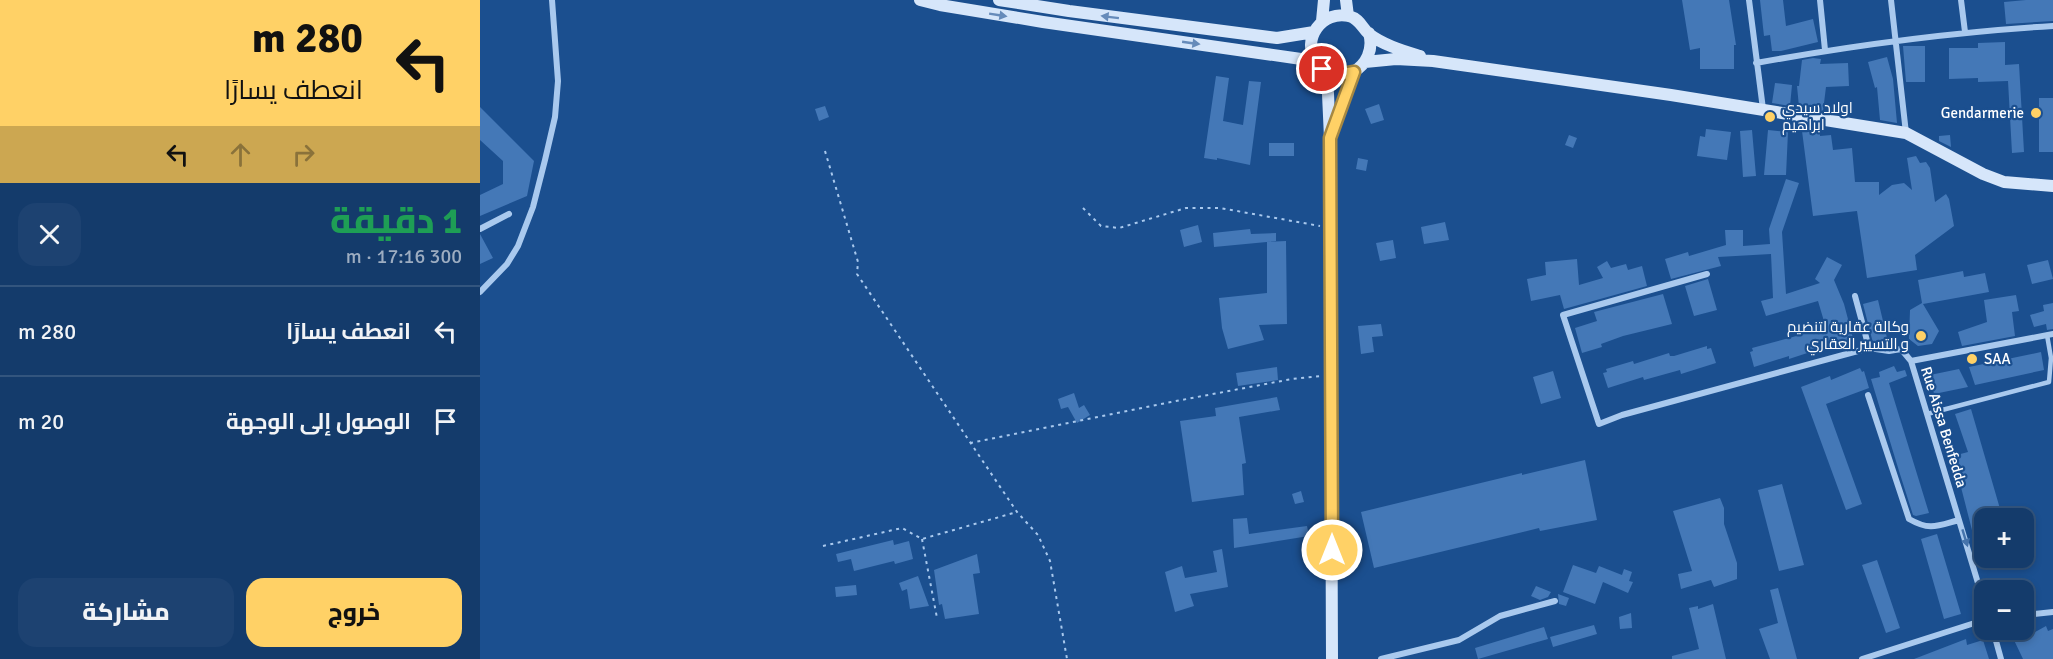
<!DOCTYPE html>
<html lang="ar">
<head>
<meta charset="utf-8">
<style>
	:root { --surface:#143b6b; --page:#1d4271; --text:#f1f3f6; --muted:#9dadc1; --line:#33557e; --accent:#ffd166 }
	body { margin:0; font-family:Signika,Cairo,sans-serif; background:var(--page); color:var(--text); direction:rtl; height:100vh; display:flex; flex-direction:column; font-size:22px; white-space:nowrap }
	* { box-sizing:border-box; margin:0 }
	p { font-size:20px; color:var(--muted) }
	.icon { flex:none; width:33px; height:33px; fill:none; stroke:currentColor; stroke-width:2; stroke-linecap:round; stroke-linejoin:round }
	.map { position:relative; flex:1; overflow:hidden; direction:ltr }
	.details { display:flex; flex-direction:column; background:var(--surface); width:480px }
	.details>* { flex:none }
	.guide { background:#ffd166; color:#111; overflow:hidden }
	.tools { position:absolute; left:1494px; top:508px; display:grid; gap:12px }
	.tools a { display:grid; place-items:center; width:60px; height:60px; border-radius:12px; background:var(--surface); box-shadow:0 3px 9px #0003,0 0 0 2px var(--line); font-size:30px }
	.pin { position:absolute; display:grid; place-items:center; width:51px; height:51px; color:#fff; margin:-26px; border:3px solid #fff; border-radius:50%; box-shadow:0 2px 6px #0007 }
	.me { position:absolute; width:66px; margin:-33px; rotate:0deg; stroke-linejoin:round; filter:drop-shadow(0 0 4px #0008) }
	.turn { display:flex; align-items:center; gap:21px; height:126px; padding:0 18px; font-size:27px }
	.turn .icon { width:78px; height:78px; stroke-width:2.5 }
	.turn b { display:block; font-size:42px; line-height:51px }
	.lanes { display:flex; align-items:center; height:57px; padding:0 18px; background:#0003; justify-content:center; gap:30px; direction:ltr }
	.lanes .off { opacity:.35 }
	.round { display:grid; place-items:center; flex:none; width:63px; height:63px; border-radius:18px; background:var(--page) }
	.head { display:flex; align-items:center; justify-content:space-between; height:102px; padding:0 18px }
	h1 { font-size:36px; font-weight:800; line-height:45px; color:#1e9e55 }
	.primary-button { display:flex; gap:12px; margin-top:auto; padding:12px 18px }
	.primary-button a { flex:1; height:69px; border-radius:18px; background:var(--accent); color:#111; font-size:24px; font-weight:800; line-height:69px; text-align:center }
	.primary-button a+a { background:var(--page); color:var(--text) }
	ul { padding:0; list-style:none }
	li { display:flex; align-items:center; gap:18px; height:90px; padding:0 18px; border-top:2px solid var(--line) }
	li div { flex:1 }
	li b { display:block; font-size:22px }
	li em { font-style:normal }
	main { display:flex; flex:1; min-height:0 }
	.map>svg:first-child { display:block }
	.building { fill:#4478b7 }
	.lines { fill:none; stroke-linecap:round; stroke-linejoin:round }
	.path { stroke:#a9c9ee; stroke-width:2; stroke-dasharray:3 4.5; stroke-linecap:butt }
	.service { stroke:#a9c9ee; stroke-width:4.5 }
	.minor { stroke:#a9c9ee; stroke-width:6 }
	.secondary { stroke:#d6e6fa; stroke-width:12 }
	.oneway { fill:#668bba }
	.oneway2 { fill:#4674ac }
	.route-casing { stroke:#a68842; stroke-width:15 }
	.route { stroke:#ffd166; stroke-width:10 }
	.poi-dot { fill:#ffd166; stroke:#1b4f8f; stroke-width:2 }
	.labels { text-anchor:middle; stroke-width:4.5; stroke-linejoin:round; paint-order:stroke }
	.poi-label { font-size:15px; fill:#fff; stroke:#1b4f8f; text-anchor:start }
	.street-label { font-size:15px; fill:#fff; stroke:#1b4f8f }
</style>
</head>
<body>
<main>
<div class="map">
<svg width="1573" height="659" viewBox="0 0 1573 659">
	<rect width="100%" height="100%" fill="#1b4f8f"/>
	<path class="building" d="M1202 0H1249L1256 45H1254V69H1220V48L1210 50Z
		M1280 0H1303L1306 26 1333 19 1338 42 1301 51H1292L1290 35 1284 36Z
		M1546 0H1573V21L1526 24 1524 2Z
		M1525 42V65L1539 64 1544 152 1532 153 1528 81 1498 82V78L1469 79V48H1498V43Z
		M1423 46H1445V82H1426Z
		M1407 57 1413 79 1417 123 1400 120 1397 87 1395 88 1388 62Z
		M1333 58 1341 59 1340 64 1368 63 1369 86 1346 87 1343 111 1319 107 1317 86H1319L1322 60Z
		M736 76 749 78 743 121 763 125 769 81 781 82 770 165 737 158V160L724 158Z
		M1295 83 1312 85 1310 106 1292 103Z
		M1559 98H1573V152H1559Z
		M899 104 904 120 891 124 885 109Z
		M345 106 349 117 339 121 335 109Z
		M0 107 54 161 47 196 0 216V195L23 184V161L0 140Z
		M1226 129 1251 132 1247 160 1217 156 1220 136 1225 137Z
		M1340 129V136L1351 135 1353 150 1372 148 1375 182H1399V195L1412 185 1424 183 1432 190 1427 158 1436 156 1440 163 1446 162 1450 168 1455 202 1466 194 1469 199 1474 226 1435 255 1437 270 1387 278 1377 211 1333 216 1322 131Z
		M1272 130 1276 176 1263 177 1260 131Z
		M1288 130 1308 132 1306 175H1284Z
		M1089 135 1097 138 1093 148 1085 145Z
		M1470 135 1471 147 1459 141V136Z
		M789 143H814V156H789Z
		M878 158 888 160 886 171 876 169Z
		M1306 179 1319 183 1302 232 1306 294 1340 283 1335 279 1347 257 1362 265 1354 280 1364 304 1373 338 1309 359V356L1274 367 1270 352 1273 351 1272 348 1346 328 1338 301 1286 316 1281 301 1293 298 1291 254 1238 257 1241 266 1191 279 1185 259 1208 252 1209 256 1246 245 1245 230H1263V246L1290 244 1289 229Z
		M965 222 969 240 944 244 941 227Z
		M718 225 722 242 704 247 700 230Z
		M770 229 771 234 796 233V241L734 247 733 233Z
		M0 234 13 258 0 264Z
		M913 240 916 258 900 261 896 243Z
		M806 241 807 324 779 325 784 340 748 349 742 328 739 298 787 293V242Z
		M1097 259 1099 285 1123 278 1117 267 1127 261 1131 268 1146 264 1148 270 1162 266 1167 286 1084 309 1080 295 1051 301 1047 279 1066 275 1065 262Z
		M1568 260 1573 279 1552 284 1547 265Z
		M1483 271 1484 277 1505 273 1509 292 1443 304 1459 331 1452 344 1438 346 1429 339 1430 310 1442 303 1438 280Z
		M1228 279 1237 310 1214 316 1205 286Z
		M1183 294 1192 324 1143 336 1121 344 1122 347 1102 353 1095 328 1117 321 1114 312Z
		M1536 295 1539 311 1532 312 1535 336 1482 346 1478 332 1507 322 1504 300Z
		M1398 300 1408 342 1399 344 1393 343 1383 304Z
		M1573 303V329L1567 330 1566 324 1554 327 1550 315 1564 311 1563 305Z
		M901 324 903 336 892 337 894 352 881 354 878 326Z
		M1227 346V349L1231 348 1236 363 1201 374 1200 370 1164 380 1163 377 1128 388 1123 373 1127 372 1126 369 1153 361 1154 364 1189 353 1190 356H1194Z
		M1561 352 1564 370 1495 385 1489 367Z
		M1414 366 1417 372 1425 370 1427 376 1409 383 1449 513 1436 516 1433 515 1419 471 1391 379 1400 377 1399 372Z
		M797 367 798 380 758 386 756 373Z
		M1380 368 1382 372 1384 371 1389 388 1346 404 1382 504 1366 510 1321 387 1350 376 1351 380Z
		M1479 369 1488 387 1454 394 1450 375Z
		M1073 371 1081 398 1061 404 1053 377Z
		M594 393 599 408 604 405 610 415 597 423 588 407 581 409 578 399Z
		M797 397 800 410 759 417 766 463 762 464 764 495 712 502 700 421 736 416 735 408Z
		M1491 409 1523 519H1504V531L1493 534 1473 456 1488 452 1475 414Z
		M1105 460 1117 520 1060 531 1059 528 894 568 881 512 1042 473V475Z
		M1302 484 1324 565 1299 571 1278 490Z
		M821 491 824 502 815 504 812 494Z
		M1240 498 1244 508V524L1257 563V579L1234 587 1231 580 1201 589 1198 574 1212 571 1193 511Z
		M767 518 769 534 827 526 829 536 754 548 753 519Z
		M1457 534 1481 614 1464 619 1441 539Z
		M413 540 414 545 429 541 433 559 415 564 414 561 374 571 371 559 358 562 356 554Z
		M742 549 748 587 710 594 714 606 695 612 685 572 702 566 705 578 737 572 733 551Z
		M497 554 500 573 493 574 499 614 465 619 462 604 459 605 454 570Z
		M1397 560 1420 628 1406 633 1382 565Z
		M1093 565 1116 573 1119 566 1142 575 1144 569 1152 572 1149 581 1153 582 1148 593 1123 582 1115 604 1083 592Z
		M438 576 449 606 430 609 427 589 422 591 419 583Z
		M376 585 377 595 356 597 355 587Z
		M1056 586 1071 592 1068 597 1060 600 1051 596Z
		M1298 588 1317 659H1290L1279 629 1298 623 1290 590Z
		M1078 594 1089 598 1086 606 1079 604Z
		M1233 604 1246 659H1192V656L1219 649 1209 608 1218 606V609Z
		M1151 613 1152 628 1140 629 1139 617Z
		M1114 625 1117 634 1073 647 1070 637Z
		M1566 626 1568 631 1573 629V659H1543L1533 638 1542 634 1544 638Z
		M1064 627 1068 639 998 659 995 648Z
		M1486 639 1487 645 1503 640 1509 659H1434Z"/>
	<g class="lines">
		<path class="path" d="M345 151 378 262 377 274 537 512 558 535 570 561 587 659
			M603 208 621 226 639 228 706 208H740L840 226
			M490 443 691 402 812 379 841 376
			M442 539 457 618
			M343 546 422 528 442 539 537 512"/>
		<path class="service" d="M1447 414 1569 382 1571 358 1567 335"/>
		<path class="minor" d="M1269 0 1283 109
			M1340 0 1345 50
			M1411 0 1426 133
			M1481 0 1485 32
			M1276 63C1375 45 1473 32 1573 26
			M0 229 29 214
			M1227 274 1083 315 1119 424 1142 415 1389 348 1409 351 1421 349 1431 361 1504 603
			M0 292 27 264 38 246 53 207 65 160 75 117 78 81 72 0
			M1375 296 1389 348
			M1431 361 1573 334
			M1388 395 1429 519C1450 531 1457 526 1479 520
			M1544 615 1573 612
			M1513 630 1521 659
			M901 659 979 640 1020 616 1075 601
			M1382 659 1504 620"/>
		<path class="secondary" d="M440 0 460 5 563 22 835 61
			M519 0 589 11 797 38 834 32
			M866 0 868 16
			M842 21 844 0
			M889 33C899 67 856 92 836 62 821 39 842 10 869 16 880 19 882 28 889 34 903 45 924 51 940 56
			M885 62 916 59 953 61 1191 95 1426 133 1503 174 1524 182 1573 186
			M847 72 850 138 852 659
			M853 131 874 72"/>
	</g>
	<defs><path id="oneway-solid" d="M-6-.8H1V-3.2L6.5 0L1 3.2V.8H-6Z" transform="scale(1.5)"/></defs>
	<g class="oneway">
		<use href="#oneway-solid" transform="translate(518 15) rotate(9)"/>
		<use href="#oneway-solid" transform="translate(630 17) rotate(-173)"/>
		<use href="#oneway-solid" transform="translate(711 43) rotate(8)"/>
	</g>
	<use class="oneway2" href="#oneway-solid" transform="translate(1485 538) rotate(73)"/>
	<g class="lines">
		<g class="route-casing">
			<path id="route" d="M842 69 857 75 874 72 850 138 852 550"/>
		</g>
		<use href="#route" class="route"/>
	</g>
	<g class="poi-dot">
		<circle cx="1556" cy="113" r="6"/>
		<circle cx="1290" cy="117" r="6"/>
		<circle cx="1441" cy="336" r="6"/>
		<circle cx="1492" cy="359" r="6"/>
	</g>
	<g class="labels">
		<g class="poi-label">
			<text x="1302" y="113">اولاد سيدي<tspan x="1302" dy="17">ابراهيم</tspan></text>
			<text x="1544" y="118" text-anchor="end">Gendarmerie</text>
			<text x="1429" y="332" text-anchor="end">وكالة عقارية لتنضيم<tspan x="1429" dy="17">و التسيير العقاري</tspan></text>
			<text x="1504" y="364">SAA</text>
		</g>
		<g class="street-label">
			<text transform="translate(1464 427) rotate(73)" y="5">Rue Aissa Benfedda</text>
		</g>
	</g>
</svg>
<div class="tools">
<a>+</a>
<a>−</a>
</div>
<div class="pin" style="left:842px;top:69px;background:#d93025"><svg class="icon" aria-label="arrive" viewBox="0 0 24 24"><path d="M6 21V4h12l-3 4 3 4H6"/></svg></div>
<svg class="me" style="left:852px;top:550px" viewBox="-20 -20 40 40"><circle r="17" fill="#ffd166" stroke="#fff" stroke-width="3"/><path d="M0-11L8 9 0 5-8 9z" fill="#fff"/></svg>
</div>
<section class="details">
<div class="guide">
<div class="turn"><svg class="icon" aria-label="left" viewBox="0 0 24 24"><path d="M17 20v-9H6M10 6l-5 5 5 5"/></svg><div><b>280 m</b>انعطف يسارًا</div></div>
<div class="lanes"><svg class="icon" aria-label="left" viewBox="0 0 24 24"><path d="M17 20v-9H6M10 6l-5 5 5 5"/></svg><svg class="icon off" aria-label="ahead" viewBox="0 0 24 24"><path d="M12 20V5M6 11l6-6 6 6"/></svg><svg class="icon off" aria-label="right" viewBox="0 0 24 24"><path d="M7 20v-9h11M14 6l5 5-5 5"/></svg></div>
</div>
<div class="head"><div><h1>1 دقيقة</h1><p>300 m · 17:16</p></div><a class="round"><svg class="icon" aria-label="close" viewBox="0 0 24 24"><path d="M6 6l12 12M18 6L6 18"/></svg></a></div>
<ul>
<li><svg class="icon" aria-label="left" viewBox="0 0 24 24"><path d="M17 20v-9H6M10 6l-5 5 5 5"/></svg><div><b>انعطف يسارًا</b></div><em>280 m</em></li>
<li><svg class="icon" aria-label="arrive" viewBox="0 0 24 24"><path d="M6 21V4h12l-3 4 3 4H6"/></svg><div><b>الوصول إلى الوجهة</b></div><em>20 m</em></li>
</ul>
<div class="primary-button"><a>خروج</a><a>مشاركة</a></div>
</section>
</main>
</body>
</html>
